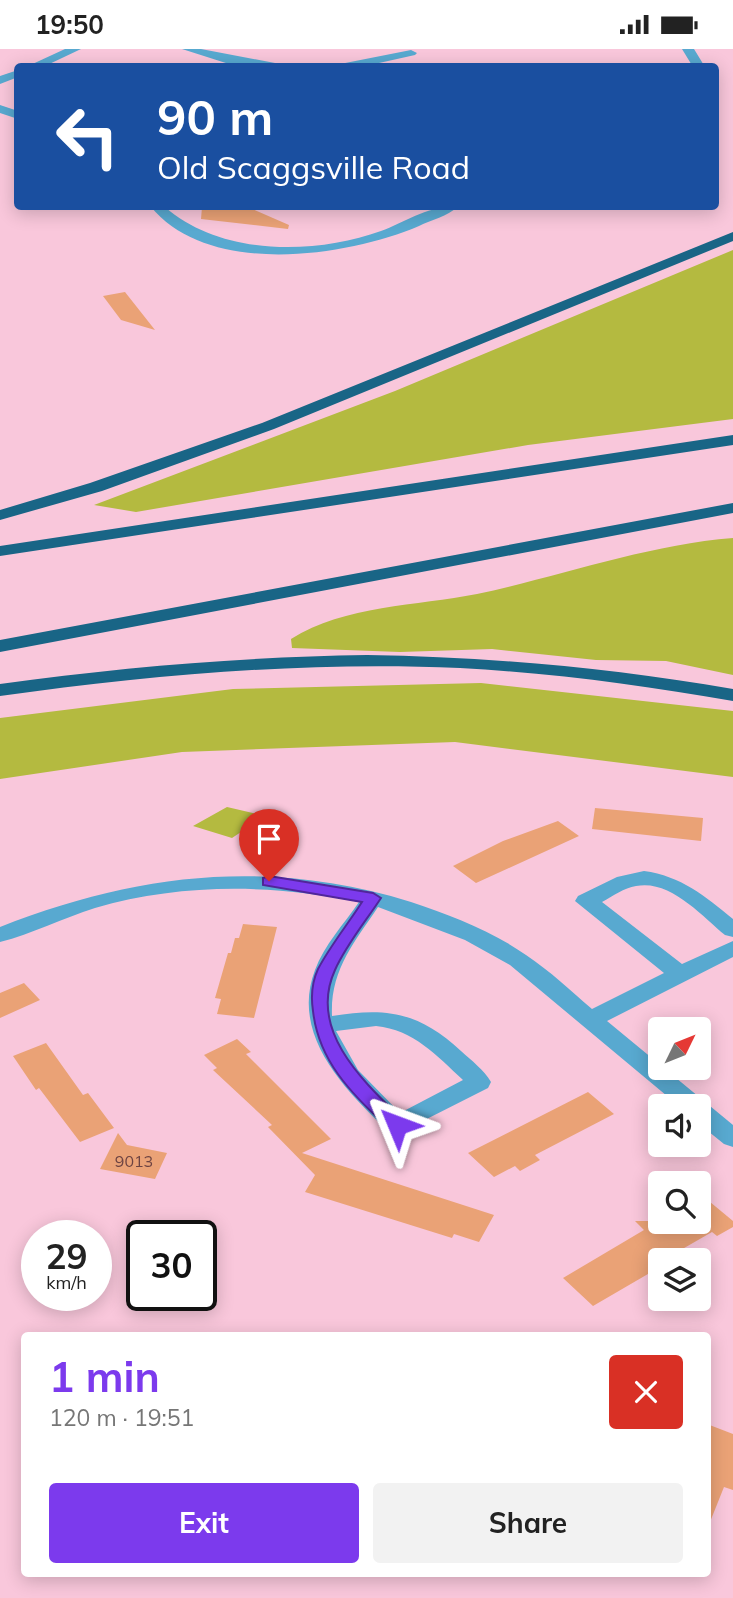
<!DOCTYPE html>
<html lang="en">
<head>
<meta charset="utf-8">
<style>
	:root { --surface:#fff; --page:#f2f2f2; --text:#222; --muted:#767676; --accent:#7c3aed }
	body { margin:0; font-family:Mulish,sans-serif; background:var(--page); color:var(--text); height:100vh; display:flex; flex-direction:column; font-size:26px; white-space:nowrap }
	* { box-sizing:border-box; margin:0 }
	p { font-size:23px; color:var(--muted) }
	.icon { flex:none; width:38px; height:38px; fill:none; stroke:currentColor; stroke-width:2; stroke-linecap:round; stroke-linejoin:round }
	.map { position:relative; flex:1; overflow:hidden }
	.drawer { position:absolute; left:21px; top:1283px; width:690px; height:245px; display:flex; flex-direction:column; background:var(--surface); border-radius:7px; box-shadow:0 4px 18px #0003 }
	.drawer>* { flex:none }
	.hud { position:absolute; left:14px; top:14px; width:705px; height:147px; border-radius:7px; box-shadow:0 4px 18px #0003; background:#1a4fa0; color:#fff; overflow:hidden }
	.needle { width:46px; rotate:47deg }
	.tools { position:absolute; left:648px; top:968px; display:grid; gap:14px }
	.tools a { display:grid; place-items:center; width:63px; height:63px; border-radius:7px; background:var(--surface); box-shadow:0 4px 18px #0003; font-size:35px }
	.speed { position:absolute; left:21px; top:1171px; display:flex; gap:14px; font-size:35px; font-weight:700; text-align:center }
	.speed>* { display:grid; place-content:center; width:91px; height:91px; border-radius:50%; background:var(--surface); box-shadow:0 4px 18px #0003; line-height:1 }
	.speed small { font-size:18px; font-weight:400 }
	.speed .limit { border:4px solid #111; border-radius:10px; background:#fff; color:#111 }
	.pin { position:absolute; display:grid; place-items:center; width:60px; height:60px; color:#fff; margin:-72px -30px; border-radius:50% 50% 50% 0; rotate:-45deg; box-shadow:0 0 7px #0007 }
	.pin .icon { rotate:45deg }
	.me { position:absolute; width:77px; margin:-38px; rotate:314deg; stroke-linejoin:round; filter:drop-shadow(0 0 5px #0008) }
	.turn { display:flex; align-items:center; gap:24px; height:147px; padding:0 28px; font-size:32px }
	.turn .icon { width:91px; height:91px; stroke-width:2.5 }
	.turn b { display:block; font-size:49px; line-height:60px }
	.round { display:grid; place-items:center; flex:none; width:74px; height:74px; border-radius:7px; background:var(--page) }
	.summary { display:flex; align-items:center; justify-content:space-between; height:119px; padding:0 28px }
	h1 { font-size:42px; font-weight:700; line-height:52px; color:var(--accent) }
	.button { display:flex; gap:14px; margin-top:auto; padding:14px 28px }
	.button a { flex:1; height:80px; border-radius:7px; background:var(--accent); color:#fff; font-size:28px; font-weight:700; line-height:80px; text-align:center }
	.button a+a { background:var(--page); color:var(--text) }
	.status { display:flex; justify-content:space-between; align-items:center; height:49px; padding:0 35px; background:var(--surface); direction:ltr }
	.status svg { height:19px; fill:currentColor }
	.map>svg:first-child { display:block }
	.green { fill:#b4ba40 }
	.building { fill:#eaa276 }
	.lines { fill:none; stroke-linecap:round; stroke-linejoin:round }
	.minor { fill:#58a9d0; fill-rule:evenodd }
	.highway { fill:#196586; fill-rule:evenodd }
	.route { fill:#7c3aed; stroke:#51269a; stroke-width:2 }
	.labels { text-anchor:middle; stroke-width:5; stroke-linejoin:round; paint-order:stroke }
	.number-label { font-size:16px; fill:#6d4342 }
</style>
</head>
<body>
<div class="status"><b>19:50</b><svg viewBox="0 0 49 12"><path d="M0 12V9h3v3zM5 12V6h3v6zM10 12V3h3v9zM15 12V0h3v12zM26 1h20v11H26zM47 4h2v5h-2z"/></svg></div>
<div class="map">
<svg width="733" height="1549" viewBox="0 0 733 1549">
	<rect width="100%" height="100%" fill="#f9c7db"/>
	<path class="green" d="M733 201V370L528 396 136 463 94 456 395 342Z
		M733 489V626L666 612 596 611 492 600 400 603 292 599 291 590C345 556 417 557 477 545 562 527 646 496 733 489Z
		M481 634 733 662V728L455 693 182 703 0 730V669L233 640Z
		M227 758 265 767 232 789 193 777Z"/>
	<path class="building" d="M202 158H248L289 176 288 180 201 170Z
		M125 243 155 281 121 271 103 247Z
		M595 759 703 769 701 792 592 780Z
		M558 772 579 787 476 834 453 817 503 792Z
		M243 875 277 878 254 969 217 965 221 950 215 949 228 904H231L235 889H239Z
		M24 934 40 951 0 969V944Z
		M237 990 251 1003 246 1005 331 1090 302 1104 494 1166 479 1193 454 1185 452 1189 305 1143 315 1126 268 1078 272 1076 213 1021 217 1019 204 1006Z
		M46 994 83 1046 88 1044 114 1079 80 1093 39 1039 36 1041 13 1007Z
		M588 1043 614 1065 535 1106 540 1111 520 1122 515 1117 494 1128 468 1104Z
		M118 1084 127 1096 167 1104 155 1130 100 1120Z
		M698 1143 733 1172V1178L717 1187 712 1183 672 1206 675 1209 671 1211H660V1218L593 1257 563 1229 644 1181 635 1172H698Z
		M707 1375 733 1385V1441L724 1438 708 1478Z"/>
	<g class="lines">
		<path class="minor" d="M65 0H81L43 18H26Z
			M182 0H201L296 18 229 15Z
			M682 0H694L705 18H693Z
			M411 1 417 4 415 6 361 18H325Z
			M18 21V28L0 35V27Z
			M0 56 18 62V70L0 64Z
			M151 158H165C221 207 314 206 381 182 405 173 431 155 457 158 448 167 431 171 419 177 346 208 209 228 151 158Z
			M644 822C681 827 705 847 733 870V888L725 886C702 867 670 830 636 837 624 839 613 847 602 853L682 915 733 892V908L607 972 733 1076V1098L724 1095 698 1074V1057H679L510 916 465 891 378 858C354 894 330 921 332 967 387 958 419 963 461 1002 471 1011 484 1021 491 1033L488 1039 397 1085 388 1082C345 1041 290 986 315 921 324 896 344 875 359 853 272 835 181 834 95 859 63 869 32 885 0 893V878C137 824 268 809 411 853 450 866 492 882 526 906 550 922 571 942 592 960L664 924 575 852 578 847 617 828ZM376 977C414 981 436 1006 463 1031L400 1064 358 1021 336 982Z"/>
		<path class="highway" d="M733 183V192L274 380 102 442 0 471V461L90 434 262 374Z
			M733 386V396L0 507V497Z
			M733 454V464L0 603V591Z
			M367 606C491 608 611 619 733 640V652C642 636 552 624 460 619 306 612 152 626 0 647V635C122 618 243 608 367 606Z"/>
	</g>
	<path class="route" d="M269 827 373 844 381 849C366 872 346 896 335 921 307 982 365 1034 403 1071L406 1076 403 1081H390C354 1046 319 1015 313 962 311 949 312 933 318 920 330 897 348 875 362 853L263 836V829Z"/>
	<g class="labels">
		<g class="number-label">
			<text x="134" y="1118">9013</text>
		</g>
	</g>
</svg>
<div class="tools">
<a><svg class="needle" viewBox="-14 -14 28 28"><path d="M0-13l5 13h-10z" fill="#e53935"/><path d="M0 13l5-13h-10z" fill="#767676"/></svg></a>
<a><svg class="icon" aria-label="sound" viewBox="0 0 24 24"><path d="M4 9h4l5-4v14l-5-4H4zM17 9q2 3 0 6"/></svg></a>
<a><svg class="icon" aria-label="search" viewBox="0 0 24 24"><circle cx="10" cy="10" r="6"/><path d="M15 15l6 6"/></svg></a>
<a><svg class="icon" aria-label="layers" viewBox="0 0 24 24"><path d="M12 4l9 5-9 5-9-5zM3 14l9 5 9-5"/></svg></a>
</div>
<div class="speed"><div>29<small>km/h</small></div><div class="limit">30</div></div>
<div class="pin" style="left:269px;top:832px;background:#d93025"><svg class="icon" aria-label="arrive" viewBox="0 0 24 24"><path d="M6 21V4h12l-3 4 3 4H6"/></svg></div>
<svg class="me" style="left:397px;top:1076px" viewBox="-20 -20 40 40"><path d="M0-17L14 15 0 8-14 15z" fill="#7c3aed" stroke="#fff" stroke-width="4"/></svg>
<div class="hud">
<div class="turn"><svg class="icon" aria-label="left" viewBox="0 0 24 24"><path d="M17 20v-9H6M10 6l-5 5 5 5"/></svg><div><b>90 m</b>Old Scaggsville Road</div></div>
</div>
<section class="drawer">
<div class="summary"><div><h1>1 min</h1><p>120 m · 19:51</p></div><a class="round" style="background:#d93025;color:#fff"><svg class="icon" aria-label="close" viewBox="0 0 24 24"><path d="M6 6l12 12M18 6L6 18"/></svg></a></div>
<div class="button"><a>Exit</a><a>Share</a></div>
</section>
</div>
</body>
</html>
